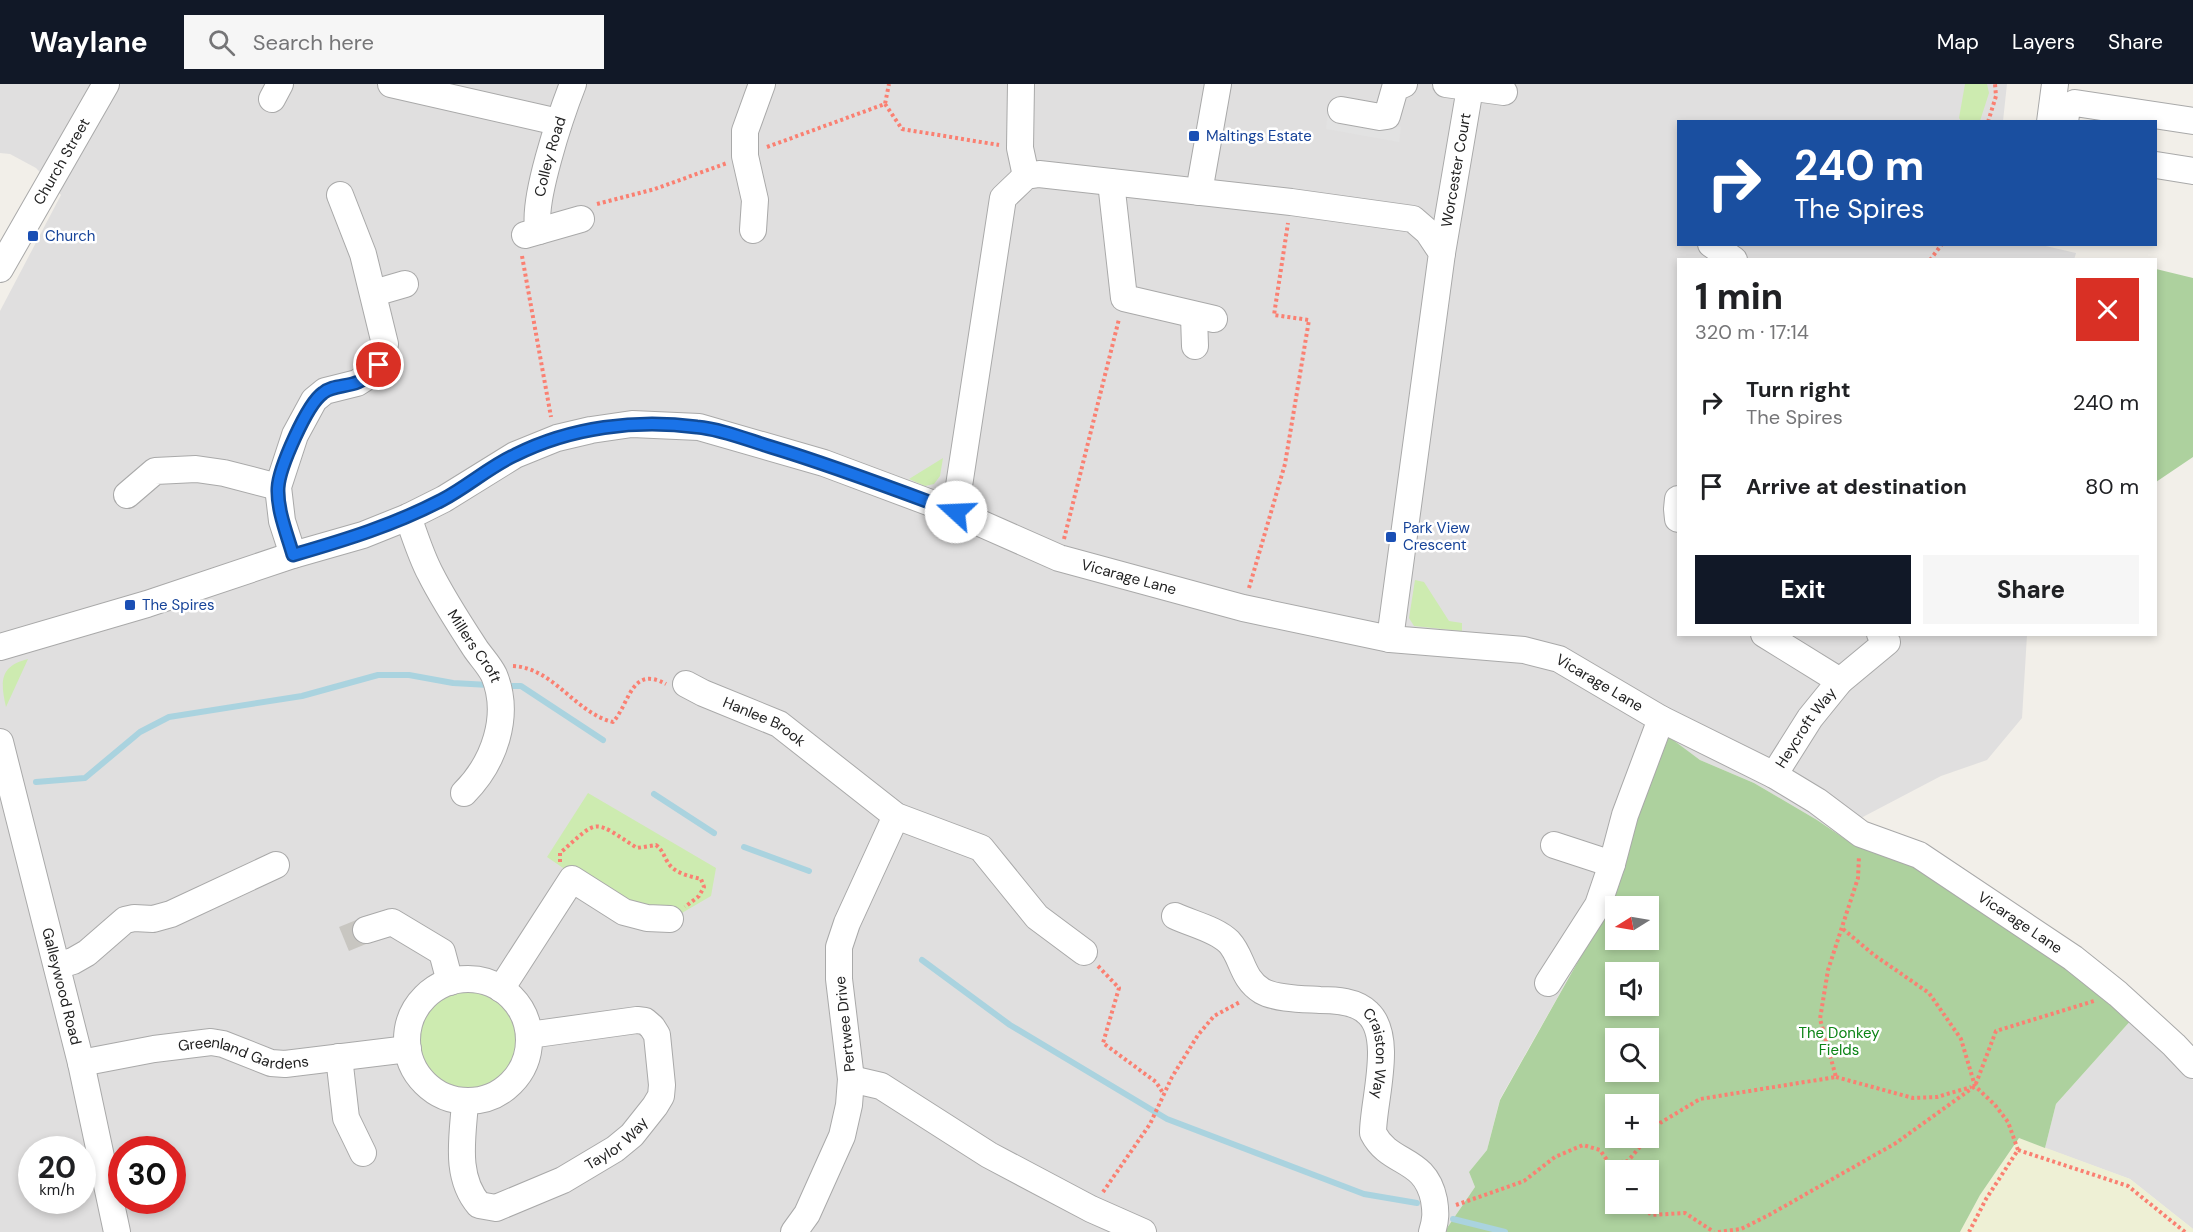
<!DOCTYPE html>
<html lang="en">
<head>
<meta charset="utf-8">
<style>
	:root { --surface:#fff; --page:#f6f6f6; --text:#202124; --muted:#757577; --accent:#111827 }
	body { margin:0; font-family:"DM Sans",sans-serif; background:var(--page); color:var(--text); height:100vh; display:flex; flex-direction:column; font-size:22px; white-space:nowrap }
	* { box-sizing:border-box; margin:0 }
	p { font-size:20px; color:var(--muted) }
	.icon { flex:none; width:33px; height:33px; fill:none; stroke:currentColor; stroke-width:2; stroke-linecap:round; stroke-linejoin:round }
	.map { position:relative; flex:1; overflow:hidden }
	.side { position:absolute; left:1677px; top:174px; width:480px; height:378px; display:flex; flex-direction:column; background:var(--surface); border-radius:0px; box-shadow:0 3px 9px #0003 }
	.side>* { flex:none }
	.guide { position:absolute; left:1677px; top:36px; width:480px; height:126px; border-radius:0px; box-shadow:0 3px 9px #0003; background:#1a4fa0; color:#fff; overflow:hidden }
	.needle { width:39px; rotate:259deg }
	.tools { position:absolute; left:1605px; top:812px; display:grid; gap:12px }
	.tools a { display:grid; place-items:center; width:54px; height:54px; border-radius:0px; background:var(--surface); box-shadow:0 3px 9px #0003; font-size:30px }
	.speed { position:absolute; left:18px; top:1052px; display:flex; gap:12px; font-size:30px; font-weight:700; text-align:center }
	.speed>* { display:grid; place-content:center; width:78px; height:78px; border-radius:50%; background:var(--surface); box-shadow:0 3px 9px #0003; line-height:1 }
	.speed small { font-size:15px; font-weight:400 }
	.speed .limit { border:9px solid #d22; background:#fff; color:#111 }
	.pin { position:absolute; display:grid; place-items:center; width:51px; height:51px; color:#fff; margin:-26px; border:3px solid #fff; border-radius:50%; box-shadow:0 2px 6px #0007 }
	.me { position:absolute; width:66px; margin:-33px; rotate:290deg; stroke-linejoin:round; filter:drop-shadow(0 0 4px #0008) }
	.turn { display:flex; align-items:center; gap:21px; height:126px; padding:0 18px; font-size:27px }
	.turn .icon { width:78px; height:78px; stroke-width:2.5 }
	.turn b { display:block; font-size:42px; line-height:51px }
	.round { display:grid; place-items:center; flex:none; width:63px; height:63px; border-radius:0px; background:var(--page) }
	.summary { display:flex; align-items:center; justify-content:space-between; height:102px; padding:0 18px }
	h1 { font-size:36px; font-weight:800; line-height:45px }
	.button { display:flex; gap:12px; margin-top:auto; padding:12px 18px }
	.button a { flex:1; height:69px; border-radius:0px; background:var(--accent); color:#fff; font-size:24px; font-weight:800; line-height:69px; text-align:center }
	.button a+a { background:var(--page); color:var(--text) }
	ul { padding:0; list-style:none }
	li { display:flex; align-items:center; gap:18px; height:84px; padding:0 18px }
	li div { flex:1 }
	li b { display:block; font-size:22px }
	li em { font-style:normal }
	header { display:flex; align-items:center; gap:36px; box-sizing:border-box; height:84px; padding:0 30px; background:var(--accent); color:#fff }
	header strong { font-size:28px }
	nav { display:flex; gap:33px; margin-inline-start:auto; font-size:21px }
	.search { width:420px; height:54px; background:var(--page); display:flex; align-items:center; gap:15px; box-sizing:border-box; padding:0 21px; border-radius:0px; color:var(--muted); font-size:22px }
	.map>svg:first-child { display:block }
	.residential { fill:#e0dfdf; fill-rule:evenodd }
	.farmland { fill:#eef0d5 }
	.grass { fill:#cdebb0 }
	.forest { fill:#add19e; fill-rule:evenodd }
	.parking { fill:#e2e2e2 }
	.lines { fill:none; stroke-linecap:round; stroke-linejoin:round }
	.stream { stroke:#aad3df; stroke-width:6 }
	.minor-tunnel { stroke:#c8c6c1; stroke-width:26; stroke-dasharray:26 13; stroke-linecap:butt }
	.minor-casing { stroke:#a9a9a9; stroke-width:28 }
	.path { stroke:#fa8072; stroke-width:4; stroke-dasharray:3 3; stroke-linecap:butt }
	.minor { stroke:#fff; stroke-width:26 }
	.route-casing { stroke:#114b97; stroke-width:15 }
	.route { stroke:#1a73e8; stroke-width:10 }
	.transit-dot { fill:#1a4fb4; stroke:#fff; stroke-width:2 }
	.labels { text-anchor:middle; stroke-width:5; stroke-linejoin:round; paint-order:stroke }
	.transit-label { font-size:15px; fill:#164399; stroke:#fff; text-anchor:start }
	.street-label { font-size:15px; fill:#222; stroke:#fff }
	.park-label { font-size:15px; fill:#0c8416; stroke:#fff }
</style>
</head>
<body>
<header>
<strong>Waylane</strong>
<div class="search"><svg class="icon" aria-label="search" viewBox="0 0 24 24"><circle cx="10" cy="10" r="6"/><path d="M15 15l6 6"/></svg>Search here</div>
<nav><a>Map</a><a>Layers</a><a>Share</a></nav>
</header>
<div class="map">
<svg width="2193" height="1148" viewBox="0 0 2193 1148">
	<rect width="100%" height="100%" fill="#f2efe9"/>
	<path class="residential" d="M0 0H2007L2003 37 1678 38V160H2037L2076 169 2074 176H1678V550L2027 551 2022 634 1987 676 1941 692 1859 735 1851 759 1817 736 1754 699 1700 676 1665 651 1607 826 1500 1015 1487 1066 1469 1088 1475 1103 1447 1144 1446 1148H0V227L61 111 36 84 10 70 0 69ZM32 1065H82V1116H32ZM122 1065H172V1116H122Z
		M2133 934 2193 996V1145L2130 1095 2045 1064 2056 1020Z"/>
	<path class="farmland" d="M2019 1054 2130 1095 2193 1145V1148H1960L1980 1111Z"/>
	<path class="grass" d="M1965 0H1987L1989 9 1980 37H1961L1959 34Z
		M943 374 940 392 934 400 925 402 909 395Z
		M1415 496 1424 498 1449 537 1462 539V547L1414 542 1409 534Z
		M28 575 6 623C0 597 0 582 28 575Z
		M588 709 716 784 711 812 675 833 628 828 547 773Z
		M417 956a51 51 0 1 1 102 0a51 51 0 1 1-102 0Z"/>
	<path class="forest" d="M2156 185 2193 194V373L2156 398Z
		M1665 650 1700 676 1754 699 1817 736 1851 759 1912 777 2006 840 2133 934 2056 1020 2045 1064 2019 1054 1980 1111 1960 1148H1446L1447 1144 1475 1103 1469 1088 1487 1066 1500 1016 1607 826ZM1616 822H1648V855H1616ZM1616 888H1648V921H1616ZM1616 954H1648V987H1616ZM1616 1020H1648V1053H1616ZM1616 1086H1648V1119H1616Z"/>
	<path class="parking" d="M1328 29 1401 43 1399 58 1326 45Z"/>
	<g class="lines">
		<path class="stream" d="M503 602H521L603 656
			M36 698 85 694 140 648 169 633 302 612 378 591H409L453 599 489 601
			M654 710 714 749
			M744 763 809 787
			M922 876 1010 941 1167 1035 1364 1110 1417 1119
			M1453 1135 1505 1148"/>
		<path class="minor-tunnel" d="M344 855 366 846"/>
		<g class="minor-casing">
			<g id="minor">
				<path d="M391 0 558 38"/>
				<path d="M1021 0 1020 64 1026 92"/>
				<path d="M1446 0 1504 8"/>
				<path d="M272 15 280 0"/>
				<path d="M1341 26 1380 33 1387 32 1395 4 1404 0"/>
				<path d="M2050 38 2055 0"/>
				<path d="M2065 38 2067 23 2075 19 2193 37"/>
				<path d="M2156 81 2193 87"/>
				<path d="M1111 98 1124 214 1214 235"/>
				<path d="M1199 108 1218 0"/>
				<path d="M753 146 755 116 745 72V47L762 0"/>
				<path id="s1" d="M539 147C530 121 562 28 573 0"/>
				<path d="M525 151 581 135"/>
				<path d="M1711 160 1734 176"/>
				<path id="s2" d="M1442 169 1470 4"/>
				<path id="s3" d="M0 185 106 0"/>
				<path d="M374 209 405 200"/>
				<path d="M1194 232 1195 262"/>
				<path d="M127 411 155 387 196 385 224 389 278 403"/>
				<path d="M1678 415 1677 425 1678 435"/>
				<path d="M955 428 1003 114 1026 92 1039 90 1291 118 1413 135 1428 148 1442 169 1390 555"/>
				<path id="s4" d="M408 433C415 452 421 472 430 489 443 515 460 541 475 564 481 573 489 581 494 591 511 632 494 679 464 709"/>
				<path d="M293 471 282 437 278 403 295 351 314 316 325 307 357 299 371 290 379 281 385 260 363 170 340 111"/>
				<path d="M1764 550 1840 597"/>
				<path id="s5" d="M0 563 147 520 293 471 363 451 408 433 444 415 515 371 557 354 591 346 632 340 699 343 824 379 955 428 1059 474 1243 524 1390 555 1524 566 1559 575 1661 635 1774 691 1817 717 1861 750 1919 771 2073 874 2118 910 2174 961 2193 981"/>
				<path id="s6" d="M686 600 703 609 779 640 896 732 981 764 1037 833 1084 868"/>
				<path id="s7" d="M0 658 81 979 117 1148"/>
				<path id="s8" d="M1774 691 1810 634 1840 597 1887 558 1880 550"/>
				<path d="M1554 761 1612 780"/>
				<path id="s9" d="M1175 832C1192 840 1216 845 1229 858 1243 873 1241 894 1262 907 1276 915 1304 915 1320 916 1336 916 1356 917 1368 929 1394 953 1373 1017 1373 1049 1390 1082 1425 1072 1434 1116 1436 1128 1436 1136 1432 1148"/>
				<path d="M366 846 392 838 442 868 450 898"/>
				<path d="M57 882 73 877 87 869 125 836 134 834 153 835 171 830 276 781"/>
				<circle cx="468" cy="956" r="61"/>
				<path d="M1548 899 1598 821 1612 780 1625 731 1661 635"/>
				<path d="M501 905 572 795 624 828 647 834 670 835"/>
				<path d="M339 973 346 1034 363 1069"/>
				<path id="s10" d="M81 979 154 965 211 958 223 960 271 979 285 980 408 965"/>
				<path d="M851 995 881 1002 989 1071 1091 1125 1143 1148"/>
				<path id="s11" d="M465 1018C463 1052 454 1092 479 1121L496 1124 563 1096 615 1065 632 1051 655 1022 661 1012 662 1001 657 951 652 943 645 937 637 936 529 951"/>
				<path d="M794 1148 807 1130 842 1052 849 1021 851 995 839 895V863L847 839 896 732"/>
			</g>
		</g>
		<path class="path" d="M885 20 902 45 999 61
			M1988 38 1996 12 1995 0
			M767 63 885 20 889 0
			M597 120 655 105 727 79
			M522 172 551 333
			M1930 176 1942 160
			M1064 455 1119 235
			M1249 504 1285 380 1309 236 1274 231 1288 139
			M513 582C554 584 575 629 613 638 630 619 631 581 666 600
			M560 778V769C600 734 592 735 637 764L656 761C663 767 663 770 667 777 673 789 689 792 701 795L704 803 699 812 685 823
			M1843 845 1874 871 1929 909 1961 955 1975 1002 1995 1021 2008 1038 2018 1066 1986 1115 1969 1148
			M1098 882 1119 904 1103 959 1156 998 1163 1009
			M1836 993 1913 1014 1937 1013 1971 1003
			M1648 1053 1660 1039 1700 1015 1836 993 1820 935 1828 886 1858 794 1859 772
			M2018 1066 2128 1102 2185 1148
			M1608 1080 1628 1077 1648 1053
			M1103 1108 1150 1040 1172 993 1198 951 1214 932 1240 918
			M1641 1119 1651 1131 1685 1129 1714 1148
			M1456 1121 1524 1097 1555 1073 1583 1061 1600 1066 1616 1089
			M1718 1148 1741 1145 1769 1131 1896 1059 1975 1002 1996 947 2094 917"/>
		<use href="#minor" class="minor"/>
	</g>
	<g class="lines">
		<g class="route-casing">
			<path id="route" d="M379 281C373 288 367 294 358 298 347 303 332 301 323 309 307 320 279 384 278 404 277 426 287 450 293 471 345 456 394 441 442 416 467 403 489 383 515 371 571 343 636 335 697 343 721 345 748 356 771 363 834 382 894 405 956 428"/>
		</g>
		<use href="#route" class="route"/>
	</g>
	<g class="transit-dot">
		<rect x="1188" y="46" width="12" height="12" rx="3"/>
		<rect x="27" y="146" width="12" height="12" rx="3"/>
		<rect x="1385" y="447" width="12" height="12" rx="3"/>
		<rect x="124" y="515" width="12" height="12" rx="3"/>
	</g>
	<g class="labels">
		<g class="transit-label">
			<text x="1206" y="57">Maltings Estate</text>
			<text x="45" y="157">Church</text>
			<text x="1403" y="449">Park View<tspan x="1403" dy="17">Crescent</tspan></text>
			<text x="142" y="526">The Spires</text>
		</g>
		<g class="street-label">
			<text dy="5" stroke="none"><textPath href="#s1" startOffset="76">Colley Road</textPath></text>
			<text dy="5" stroke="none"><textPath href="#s3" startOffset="124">Church Street</textPath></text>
			<text dy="5" stroke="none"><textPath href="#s2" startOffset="84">Worcester Court</textPath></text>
			<text dy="5" stroke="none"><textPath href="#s5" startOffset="1197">Vicarage Lane</textPath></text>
			<text dy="5" stroke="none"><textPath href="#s4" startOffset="146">Millers Croft</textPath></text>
			<text dy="5" stroke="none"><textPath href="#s5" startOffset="1683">Vicarage Lane</textPath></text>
			<text dy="5" stroke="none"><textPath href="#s6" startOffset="87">Hanlee Brook</textPath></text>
			<text dy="5" stroke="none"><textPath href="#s8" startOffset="57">Heycroft Way</textPath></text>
			<text dy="5" stroke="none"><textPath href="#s5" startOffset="2169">Vicarage Lane</textPath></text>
			<text dy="5" stroke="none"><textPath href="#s7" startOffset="252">Galleywood Road</textPath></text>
			<text transform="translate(845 940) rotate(-96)" y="5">Pertwee Drive</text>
			<text dy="5" stroke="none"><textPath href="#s10" startOffset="166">Greenland Gardens</textPath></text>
			<text dy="5" stroke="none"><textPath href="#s9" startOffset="273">Craiston Way</textPath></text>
			<text dy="5" stroke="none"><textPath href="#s11" startOffset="262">Taylor Way</textPath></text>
		</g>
		<g class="park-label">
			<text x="1839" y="954">The Donkey<tspan x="1839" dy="17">Fields</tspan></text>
		</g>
	</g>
</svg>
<div class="tools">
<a><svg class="needle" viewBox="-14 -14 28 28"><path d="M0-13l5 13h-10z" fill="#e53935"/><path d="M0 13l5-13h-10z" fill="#757577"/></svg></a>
<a><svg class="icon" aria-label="sound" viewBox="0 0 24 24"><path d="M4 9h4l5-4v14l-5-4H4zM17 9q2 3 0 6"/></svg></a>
<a><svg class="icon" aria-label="search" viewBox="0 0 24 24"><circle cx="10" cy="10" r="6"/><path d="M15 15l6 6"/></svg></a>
<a>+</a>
<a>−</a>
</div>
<div class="speed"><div>20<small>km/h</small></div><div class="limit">30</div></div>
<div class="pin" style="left:379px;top:281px;background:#d93025"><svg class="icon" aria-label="arrive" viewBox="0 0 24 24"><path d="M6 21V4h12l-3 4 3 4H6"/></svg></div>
<svg class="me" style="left:956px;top:428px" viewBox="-20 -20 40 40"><circle r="19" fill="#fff"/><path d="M0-13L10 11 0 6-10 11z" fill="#1a73e8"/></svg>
<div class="guide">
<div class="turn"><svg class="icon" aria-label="right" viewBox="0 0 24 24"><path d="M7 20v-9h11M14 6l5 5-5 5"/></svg><div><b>240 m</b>The Spires</div></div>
</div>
<section class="side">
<div class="summary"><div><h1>1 min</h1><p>320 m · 17:14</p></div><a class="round" style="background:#d93025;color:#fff"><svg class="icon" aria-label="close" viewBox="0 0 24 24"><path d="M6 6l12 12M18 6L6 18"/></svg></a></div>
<ul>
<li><svg class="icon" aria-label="right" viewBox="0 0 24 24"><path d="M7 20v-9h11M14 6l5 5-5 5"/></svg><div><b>Turn right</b><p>The Spires</p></div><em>240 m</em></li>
<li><svg class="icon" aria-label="arrive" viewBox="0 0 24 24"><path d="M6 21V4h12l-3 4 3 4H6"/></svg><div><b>Arrive at destination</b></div><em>80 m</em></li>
</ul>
<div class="button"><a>Exit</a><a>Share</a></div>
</section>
</div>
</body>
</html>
